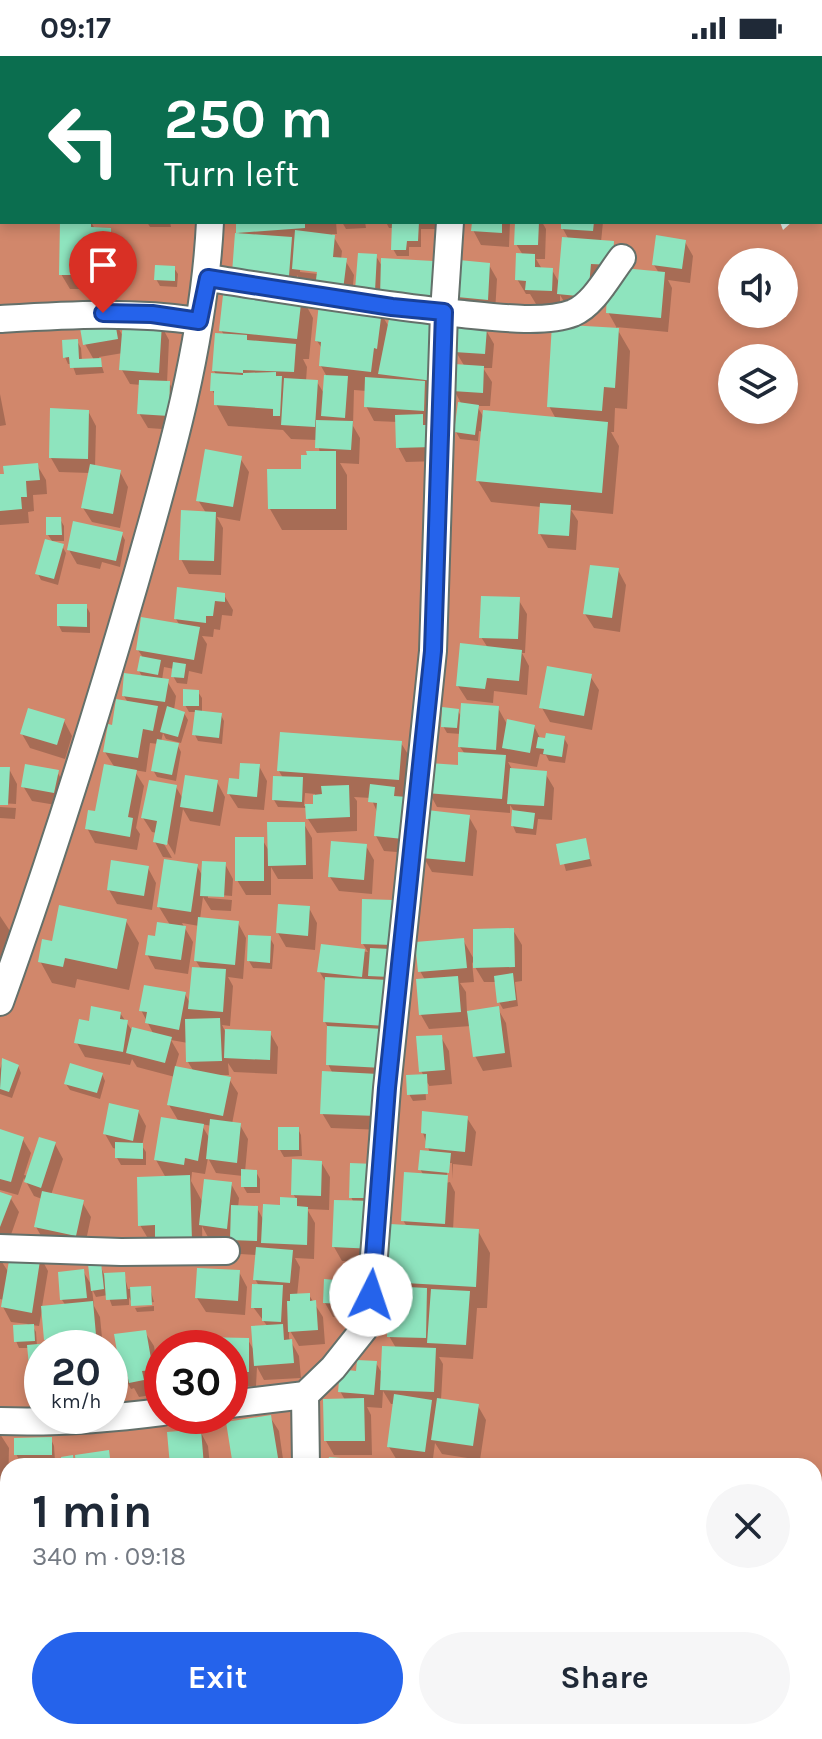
<!DOCTYPE html>
<html lang="en">
<head>
<meta charset="utf-8">
<style>
	:root { --surface:#fff; --page:#f6f6f7; --text:#1f2937; --muted:#747a83; --accent:#2563eb }
	body { margin:0; font-family:Karla,sans-serif; background:var(--page); color:var(--text); height:100vh; display:flex; flex-direction:column; font-size:30px; white-space:nowrap }
	* { box-sizing:border-box; margin:0 }
	p { font-size:26px; color:var(--muted) }
	.icon { flex:none; width:44px; height:44px; fill:none; stroke:currentColor; stroke-width:2; stroke-linecap:round; stroke-linejoin:round }
	.map { position:relative; flex:1; overflow:hidden }
	.sheet { position:absolute; left:0px; top:1402px; width:822px; height:282px; display:flex; flex-direction:column; background:var(--surface); border-radius:24px 24px 0 0; box-shadow:0 4px 12px #0003 }
	.sheet>* { flex:none }
	.hud { position:absolute; left:0px; top:0px; width:822px; height:168px; box-shadow:0 4px 12px #0003; background:#0b6e4f; color:#fff; overflow:hidden }
	.buttons { position:absolute; left:718px; top:192px; display:grid; gap:16px }
	.buttons a { display:grid; place-items:center; width:80px; height:80px; border-radius:50%; background:var(--surface); box-shadow:0 4px 12px #0003; font-size:40px }
	.speed { position:absolute; left:24px; top:1274px; display:flex; gap:16px; font-size:40px; font-weight:700; text-align:center }
	.speed>* { display:grid; place-content:center; width:104px; height:104px; border-radius:50%; background:var(--surface); box-shadow:0 4px 12px #0003; line-height:1 }
	.speed small { font-size:20px; font-weight:400 }
	.speed .limit { border:12px solid #d22; background:#fff; color:#111 }
	.pin { position:absolute; display:grid; place-items:center; width:68px; height:68px; color:#fff; margin:-82px -34px; border-radius:50% 50% 50% 0; rotate:-45deg; box-shadow:0 0 8px #0007 }
	.pin .icon { rotate:45deg }
	.me { position:absolute; width:88px; margin:-44px; rotate:4deg; stroke-linejoin:round; filter:drop-shadow(0 0 6px #0008) }
	.turn { display:flex; align-items:center; gap:28px; height:168px; padding:0 32px; font-size:36px }
	.turn .icon { width:104px; height:104px; stroke-width:2.5 }
	.turn b { display:block; font-size:56px; line-height:68px }
	.round { display:grid; place-items:center; flex:none; width:84px; height:84px; border-radius:42px; background:var(--page) }
	.summary { display:flex; align-items:center; justify-content:space-between; height:136px; padding:0 32px }
	h1 { font-size:48px; font-weight:700; line-height:60px }
	.action { display:flex; gap:16px; margin-top:auto; padding:16px 32px }
	.action a { flex:1; height:92px; border-radius:48px; background:var(--accent); color:#fff; font-size:32px; font-weight:700; line-height:92px; text-align:center }
	.action a+a { background:var(--page); color:var(--text) }
	.status { display:flex; justify-content:space-between; align-items:center; height:56px; padding:0 40px; background:var(--surface); direction:ltr }
	.status svg { height:22px; fill:currentColor }
	.map>svg:first-child { display:block }
	.water { fill:#d1876b; fill-rule:evenodd }
	.shadow { fill:#0003; fill-rule:evenodd }
	.building { fill:#8ee4be }
	.lines { fill:none; stroke-linecap:round; stroke-linejoin:round }
	.minor-casing { stroke:#64706a; stroke-width:30 }
	.minor { stroke:#fff; stroke-width:26 }
	.route-casing { stroke:#184099; stroke-width:20 }
	.route { stroke:#2563eb; stroke-width:14 }
</style>
</head>
<body>
<div class="status"><b>09:17</b><svg viewBox="0 0 49 12"><path d="M0 12V9h3v3zM5 12V6h3v6zM10 12V3h3v9zM15 12V0h3v12zM26 1h20v11H26zM47 4h2v5h-2z"/></svg></div>
<div class="map">
<svg width="822" height="1683" viewBox="0 0 822 1683">
	<rect width="100%" height="100%" fill="#e4f1eb"/>
	<path class="water" d="M0 0 733 2H2V166H780L783 174 792 166H820L822 140V1683H0ZM732 206H784V258H732ZM732 302H784V354H732ZM42 1292H110V1360H42ZM162 1292H230V1360H162ZM8 1410H814V1676H8Z"/>
	<path class="shadow" d="M0 0H36L38 2H2L0 8Z
		M171 0H194V2H171Z
		M242 0H287V2H242Z
		M319 0H367V2H321Z
		M420 0H465V2H421Z
		M601 0H644L645 2H601Z
		M0 51 2 63V124L0 112Z
		M62 166H91L95 173 110 174 118 188V228H98V233H70L61 218Z
		M147 166H170L171 171H150Z
		M238 166H336L337 178H332L342 195 341 204H345L354 219 351 247 302 227 297 219 296 234 243 231ZM300 212 327 215V219L300 216Z
		M342 166H365L366 172 346 173Z
		M386 166H452V173H421V191H409V200H397L393 193 394 172H389Z
		M474 166H510L509 191 481 189 473 174Z
		M517 166H542L546 173 545 203H536L542 213 552 214 560 228 569 184 563 173V166H603L601 186 613 187 622 202 620 221 659 217 654 209 685 186 693 200 690 227 668 224 672 232 668 276 616 271 630 295 627 353 615 352 614 376H611L619 390 613 458 571 454 578 465 576 494 548 492 540 478 541 451 491 446 478 425 483 376 479 375 478 385 460 383 456 376 462 349 454 334 465 311 456 296 486 274 494 288 492 312H483L492 326 490 350H477L484 362 556 363 549 350 618 274 608 256 616 242 618 223 568 252 560 239V248H536L530 238H526L517 223 523 199 516 188Z
		M648 166H692V167L649 168Z
		M376 200 383 212 432 207 440 221 439 256 361 240Z
		M489 209 497 223 495 257 468 255 459 241Z
		M174 212 178 218 177 231 160 230 156 223Z
		M301 240 313 262 309 303H303L307 311 306 325 317 326 325 339 326 319 321 310 323 294 317 285 380 256 389 271H437L440 405 406 406 398 391V366L374 365 366 350 367 335 354 334 353 370 360 382 359 408 340 407 347 419V474H282L270 453 320 397 317 384 291 383 283 374 228 370 216 348V341L212 334 217 320 214 315 224 279 221 274Z
		M113 263 124 282 161 269 169 284 167 327H169L178 341 176 374 148 372 139 357 141 329 130 328 122 314 123 297 99 301 104 317 76 319 72 308H68L65 301 77 285 81 292 82 305 94 304 85 288Z
		M0 338 6 369 0 370Z
		M88 355 96 370 95 412 120 416 128 431 120 472 92 466 83 452 90 417 59 416 51 402Z
		M240 402 249 416 240 465 217 461 223 472 221 519 189 518 181 503 206 457 198 444Z
		M37 409 46 424 47 438 33 439 34 455 28 456 29 467 0 469V420Z
		M60 463 64 470V485H52L48 479Z
		M121 477 125 484 120 511 102 506 100 513 77 508 69 494Z
		M62 490 66 497 58 529 41 524 38 518Z
		M618 514 626 529 620 576 594 572 585 558Z
		M224 539 233 554 232 560 222 559 220 574 214 573 213 581 202 580 207 588 202 618 189 615 187 628 177 627 173 620 174 613 164 611 162 624 167 625 176 640 174 654 184 657 188 664 181 687 166 683 163 677 161 686 177 688 181 696 176 725 157 721 153 714 158 688 150 687 146 716 134 714 144 730 136 772 140 778 137 794 95 787 87 772 97 758 115 712 105 696 113 671 128 647 124 640 143 622 139 615 142 600 138 594 180 570 176 563Z
		M518 543 527 558 525 597H522L529 610 527 639 494 635 493 647 467 644 458 630 488 592 481 581Z
		M86 550 90 557V577L62 576 59 570Z
		M590 620 599 634 592 674 550 666 542 652Z
		M198 636 202 642V657L221 659 224 665 222 688 198 685 195 679 197 656H189L185 649Z
		M498 652 508 670H534L541 684 564 682 568 689 565 707 549 705 546 699 540 698 537 711 508 706 513 715 545 717 554 732 552 764 538 763 536 779 516 777 513 770 514 755 510 749V757L437 751 429 736 460 712 465 698 460 691 461 678 447 677 443 670 458 655 462 662Z
		M64 665 72 680 65 703 30 692 22 678Z
		M401 687 414 708 410 797 384 795 376 780 378 758 371 742 354 741 357 745V775L317 777 308 763V752L278 751 274 744 283 722 279 715ZM305 737 315 738V750H304Z
		M259 710 267 725 264 754 238 752 229 738Z
		M0 713H9L17 728 16 748 0 747Z
		M57 716 66 730 62 750 32 745 23 730Z
		M217 726 225 741 220 770 190 765 183 753 175 799 163 779 160 781 172 802 163 801 155 786 157 777 152 776 143 762 176 731 183 743Z
		M0 751 16 752 15 763 0 762Z
		M469 761 477 775 473 820 432 816 424 802Z
		M304 768 312 782 313 823H278L271 811V839H246L237 824 262 783 269 795Z
		M585 785 592 810 566 815 559 790Z
		M366 790 374 804 372 838 339 835 330 821Z
		M225 808 233 823 232 840 208 838V842L232 844 231 855 211 854 203 841 200 863 238 867 246 882 243 923 228 921 233 930 230 970 222 969 225 975 270 977 278 991 277 1018 234 1016 228 1007 229 1019H219L229 1023 238 1037 232 1068 240 1069 248 1083 245 1116H256L260 1123V1137H247L243 1130V1120L216 1117 208 1102 205 1118 192 1116 191 1125 203 1147 231 1128 239 1142 238 1152H257L264 1165 297 1144 293 1138 321 1106 330 1121 329 1154 307 1153 315 1167 314 1203 295 1202 300 1211 297 1240 309 1239 323 1261 325 1288 299 1290 289 1273V1282L299 1300 301 1322 264 1324 257 1311 256 1330H230V1292H203L248 1284 255 1296 268 1271 253 1251 259 1230 255 1223 257 1199 240 1198 233 1186 209 1183 202 1170 203 1207 153 1191 140 1169 166 1122 156 1104 179 1066 169 1049 175 1021 137 1011 132 1003 130 1009 85 1001 77 987 90 967 120 957 131 973 154 979 141 954 185 938 191 949 201 913 196 905 199 870 182 867 193 886 188 918 155 913 147 898 156 882 170 869 159 851 197 810 203 821ZM171 984 188 987V1006L194 1016 175 1012 179 998ZM201 1068 212 1070 210 1083Z
		M148 812 156 827 152 854 117 848 109 834Z
		M393 846 384 1074 331 1072 322 1057 333 1018 328 1008 329 973 325 966 327 928 319 915 322 890 368 896 363 888Z
		M309 852 317 867 315 894 286 891 278 877Z
		M0 860 10 875 1 927 0 926Z
		M126 865 139 887 129 934 77 923 75 932 52 927 40 905 53 888Z
		M513 874 522 889V925L515 926 518 950 503 953 499 946 497 926H484L472 906 474 926 460 927 466 936 467 957 498 953 506 967 512 1011 483 1015 475 1000 471 970 429 973 421 959 425 924 420 915 463 884 475 905Z
		M270 882 274 889 272 913 253 912 249 905Z
		M441 981 449 995 452 1028 429 1030 430 1044 429 1029 425 1024 426 1044 413 1045 409 1038 424 1020 421 1015Z
		M3 1005 18 1010 21 1017 12 1042 0 1038V1013Z
		M102 1018 105 1025 100 1043 70 1034 66 1028Z
		M138 1055 146 1070 142 1090 146 1096V1109H121L117 1102V1093L113 1092 105 1078Z
		M467 1062 476 1076 472 1110 453 1108 452 1123V1107H448L446 1127 450 1126 455 1136 453 1174 478 1175 490 1197 487 1252H477L473 1303 439 1301 443 1308 441 1344 478 1350 486 1364 480 1404 442 1398 435 1387 432 1410 398 1406 389 1391 395 1348H391L383 1335 382 1352 367 1351 371 1359 372 1399H334L326 1385 345 1344 340 1335 358 1317 376 1307 383 1319 396 1292 389 1280 393 1232 389 1226 407 1171 403 1164 424 1120 420 1113 430 1097 423 1077Z
		M298 1073 301 1079 302 1100 284 1101 280 1094Z
		M0 1076 22 1082 31 1097 24 1119 28 1120 55 1088 63 1103 51 1139 82 1146 91 1161 84 1194 44 1185 36 1171 42 1143 34 1140 24 1122 18 1139 0 1134Z
		M374 1110 381 1207 342 1205 334 1191 354 1147 351 1141Z
		M0 1138 10 1141 19 1156 7 1190 0 1187Z
		M40 1200 48 1215 42 1251 66 1250 62 1244 83 1215 92 1230 100 1208 104 1219 124 1218 128 1233 150 1232 154 1246 133 1249 129 1241V1249L112 1250 108 1239 96 1241 92 1233 94 1250 100 1261 103 1292H42L43 1366 34 1352 30 1292H19L16 1285 28 1268 11 1266 3 1251 4 1244 0 1243V1203L9 1217ZM42 1254 46 1283 49 1289 37 1290 36 1276 32 1269 39 1270Z
		M239 1216 247 1231 245 1259 206 1256 197 1242Z
		M366 1242 365 1263 333 1261 325 1247Z
		M154 1250V1255L137 1256 135 1252Z
		M145 1276 154 1290 160 1328 149 1330 151 1339 139 1341 134 1332 131 1333 123 1318Z
		M110 1301 117 1313 119 1334 125 1345 126 1358 110 1359Z
		M270 1361 279 1375 284 1410H235L229 1367Z
		M200 1375 208 1390 210 1410H172Z
		M0 1378 9 1392 8 1434H0Z
		M51 1383 54 1390 55 1405H49L52 1410H19L22 1409 16 1398Z
		M0 1449H8V1552L0 1551Z
		M0 1587 8 1600 0 1646Z
		M8 1676H26L29 1683H0Z"/>
	<path class="building" d="M60 166H91V171L111 172V214H91V219H59Z
		M236 166H305V172L236 177Z
		M392 166H419L418 185H407L406 194H391Z
		M472 166H502V177L471 175Z
		M515 166H539L538 189H514Z
		M561 166H594L593 175 561 173Z
		M295 174 335 179 333 201 347 202 343 234 315 231 317 216 292 213Z
		M235 177 292 181 289 220 232 217Z
		M656 179 686 184 682 213 652 209Z
		M562 181 614 185 613 209 591 208 588 241 557 238Z
		M358 197 377 198 375 235 355 234Z
		M516 197 535 198V211L553 212 552 235 525 234 526 225 515 224Z
		M381 202 433 205 432 242 380 241Z
		M459 204 490 207 488 244 457 241Z
		M155 209 175 210V225L154 224Z
		M623 212 665 216 661 262 606 257 607 239 614 240 616 219Z
		M224 230 302 239 297 283 219 275Z
		M319 247 382 254 377 293 374 292 371 316 319 310 321 286 315 285Z
		M114 260 118 283 83 289 79 266Z
		M389 263 438 269 433 325 378 318Z
		M123 264 162 267 159 317 119 314Z
		M552 268 619 272 615 332 604 331 602 355 547 351Z
		M456 269 487 272 485 298 454 296Z
		M215 277 247 279V284L296 288 294 316 243 314V317L276 316V320H282L280 360H273V353L214 349V335H210L211 317 243 319V317L212 315Z
		M78 283 79 303 101 302 102 311 70 312 69 301 63 302 62 284Z
		M454 308 484 310 483 337 452 335Z
		M324 319 348 320 345 362 321 360Z
		M365 321 425 325 424 355 364 351Z
		M284 322 318 324 315 371 281 369Z
		M139 324 170 325 169 360 137 358Z
		M458 346 479 349 475 379 454 376Z
		M50 352 89 354 88 403 49 402Z
		M483 354 608 366 602 437 476 425Z
		M423 358V369H432L433 391 396 392 395 359Z
		M316 364 353 365 351 394 315 392Z
		M205 393 242 400 233 451 196 445Z
		M306 395H336V453H268L267 413H301V399H307Z
		M38 407 40 424 26 425 27 441H21L22 453 0 455V418H4L3 410Z
		M90 408 121 414 113 458 81 452Z
		M540 447 571 449 569 480 538 478Z
		M181 454 216 456 214 505 179 504Z
		M46 461H61L62 479H46Z
		M73 465 123 476 116 505 67 494Z
		M45 483 64 488 54 523 35 518Z
		M590 509 619 512 612 562 583 558Z
		M177 531 225 537V546L215 545 213 560H206V567L174 563Z
		M481 540 520 541 518 583 479 582Z
		M57 548H87V571L57 570Z
		M141 561 200 571 194 604 136 594Z
		M460 587 522 594 519 625 487 622 485 633 456 630Z
		M140 600 161 604 158 619 137 615Z
		M173 606 186 608 184 622 171 621Z
		M547 610 592 618 584 660 539 652Z
		M124 617 169 623 165 646 122 640Z
		M183 633 199 634V650H183Z
		M116 643 158 650 153 675 143 673 138 702 103 696 108 668 112 669Z
		M461 647 499 650 496 694 458 691Z
		M167 650 185 656 178 681 160 676Z
		M442 651 459 653 457 672 441 671Z
		M28 652 65 663 57 689 20 678Z
		M195 654 222 657 219 682 192 679Z
		M507 663 535 669 530 697 502 692Z
		M280 676 402 685 399 724 277 715Z
		M546 677 565 680 562 701 543 698 544 693 536 692 538 681 545 682Z
		M157 683 179 687 172 719 151 715Z
		M458 696 506 699 502 743 426 737 429 707 458 709Z
		M240 707 260 708 257 741 227 738 229 722 239 723Z
		M25 708 59 714 54 737 21 731Z
		M104 708 137 714 128 761 133 762 130 781 85 773 88 754 95 755Z
		M0 711H10L8 749H0Z
		M510 712 547 715 544 750 507 748Z
		M185 719 218 724 213 756 180 751Z
		M273 720 303 721 302 746 272 744Z
		M149 724 177 729 167 789 153 786 157 765 141 762Z
		M370 728 395 731 394 740 407 741 403 783 374 780 377 747 368 746Z
		M349 729 350 761 306 763 305 748H313V739L322 738 321 730Z
		M427 754 470 759 465 806 422 802Z
		M512 754 535 757 533 773 511 770Z
		M267 766H305L306 809 268 810Z
		M235 781H264V825H235Z
		M586 782 590 803 560 809 556 788Z
		M331 785 367 788 364 824 328 821Z
		M164 803 198 808 191 856 157 851Z
		M111 804 149 810 144 840 107 834Z
		M202 805 226 806 224 841 200 840Z
		M362 843 394 844 393 889 361 888Z
		M278 848 310 850 308 880 276 877Z
		M59 849 127 863 117 913 65 902 63 911 38 906 42 883 52 885Z
		M198 861 239 865 235 909 194 905Z
		M157 866 186 870 181 904 145 899 148 879 155 880Z
		M514 872 515 911 473 912V873Z
		M248 879 271 880 270 907 247 905Z
		M464 882 467 912 418 916 415 886Z
		M321 888 365 893 362 921 317 916Z
		M370 892 391 893 390 921 368 920Z
		M192 911 226 913 223 956 188 953Z
		M513 917 516 944 497 947 494 920Z
		M458 920 461 956 419 959 416 923Z
		M325 921 389 924 386 970 323 966Z
		M144 929 186 936 179 974 145 967 147 956 139 955Z
		M91 950 121 956 120 963 128 964 123 996 74 987 79 963 89 965Z
		M499 950 505 997 473 1001 467 955Z
		M220 962 222 1005 186 1006 185 963Z
		M327 970 384 973 383 1012 326 1009Z
		M132 971 172 981 165 1007 126 997Z
		M225 973 271 975 270 1004 224 1002Z
		M442 979 445 1014 419 1016 416 980Z
		M2 1002 19 1009 9 1036 0 1033Z
		M70 1007 103 1017 97 1037 64 1028Z
		M175 1010 231 1021 223 1060 167 1049Z
		M322 1015 378 1018 377 1060 320 1058Z
		M427 1018 428 1038 407 1039 406 1019Z
		M109 1047 139 1054 133 1085 103 1078Z
		M422 1055 468 1060 465 1096 425 1092 426 1078 421 1077Z
		M161 1061 204 1068 198 1105 185 1102 184 1109 154 1104Z
		M210 1063 241 1067 237 1107 206 1103Z
		M278 1071H299V1094H278Z
		M0 1073 24 1081 11 1126 0 1123Z
		M39 1081 56 1086 41 1132 24 1126Z
		M115 1086 143 1087V1103L115 1102Z
		M420 1094 451 1097 449 1117 418 1114Z
		M292 1103 322 1105 321 1140 291 1139Z
		M350 1107 375 1108V1142H349Z
		M241 1113 257 1114V1131H241Z
		M404 1116 448 1119 445 1168 401 1165Z
		M190 1119 192 1185 155 1186V1169L138 1170 137 1121Z
		M204 1123 232 1126 227 1173 199 1169Z
		M42 1135 84 1144 76 1180 34 1171Z
		M0 1136 12 1140 0 1171Z
		M280 1141 297 1142V1150L308 1151 307 1189 261 1187 263 1148 280 1149Z
		M334 1144 376 1145 374 1193 332 1191Z
		M231 1149 258 1150 257 1185 230 1184Z
		M390 1168 479 1173 476 1231 387 1226Z
		M256 1191 293 1194 290 1227 253 1224Z
		M11 1193 41 1198 32 1257 1 1251Z
		M101 1206 104 1233 91 1235 88 1208Z
		M197 1212 240 1214 238 1245 195 1242Z
		M84 1213 87 1242 60 1244 58 1216Z
		M125 1216 127 1243 106 1244 104 1217Z
		M324 1223 359 1226 358 1249 323 1247Z
		M252 1228 283 1229 281 1266 262 1265V1252H251Z
		M151 1230 152 1249 131 1250 130 1231Z
		M389 1230 427 1232 426 1282 387 1281Z
		M431 1233 470 1235 466 1289 427 1287Z
		M310 1237V1245L316 1244 318 1274 288 1276 287 1245H290V1238Z
		M93 1245 96 1279 44 1284 41 1250Z
		M34 1268 35 1285 14 1286 13 1269Z
		M283 1268 284 1284 292 1283 294 1307 254 1310 251 1270Z
		M146 1274 153 1314 142 1315 144 1324 129 1327 127 1318 121 1319 114 1278Z
		M202 1281 249 1282V1316H230V1292H201Z
		M60 1286V1292H42V1352H33L27 1289Z
		M382 1290 436 1292 434 1336 380 1334Z
		M357 1304 377 1305 374 1339 338 1336 340 1313 356 1315Z
		M110 1329H118L119 1344 110 1345Z
		M394 1338 432 1344 425 1396 387 1391Z
		M364 1342 365 1385H324L323 1343Z
		M437 1342 479 1348 473 1390 431 1384Z
		M271 1359 279 1408 233 1410 226 1366Z
		M201 1373 204 1410H170L167 1376Z
		M52 1381V1399H14V1382Z
		M109 1394 111 1410H76L75 1399Z
		M73 1399 74 1410H62L61 1401Z
		M329 1401 353 1403 352 1410H327Z
		M52 1406V1410H17V1407Z
		M0 1447H8V1477H0Z
		M0 1482H7L3 1538H0Z
		M0 1659 8 1661V1676H19L18 1683H0Z"/>
	<g class="lines">
		<g class="minor-casing">
			<path id="minor" d="M218 2V0
				M472 2V0
				M208 222C293 235 377 249 463 258 493 261 545 268 573 257 594 248 608 220 622 202
				M0 263C68 259 131 255 199 265
				M0 946C50 807 94 667 135 526 169 408 204 289 210 166
				M0 1192 121 1196 226 1195
				M305 1339 306 1410
				M230 1348 305 1339 333 1312 364 1273 371 1239 387 1032 433 595 444 256 450 166
				M0 1365C55 1367 108 1363 162 1356
				M0 1649 8 1651
				M84 1676 103 1683
				M290 1683 291 1676"/>
		</g>
		<use href="#minor" class="minor"/>
	</g>
	<g class="lines">
		<g class="route-casing">
			<path id="route" d="M103 257 152 258 199 265 208 222 392 251 444 256 433 595 387 1032 371 1239"/>
		</g>
		<use href="#route" class="route"/>
	</g>
</svg>
<div class="buttons">
<a><svg class="icon" aria-label="sound" viewBox="0 0 24 24"><path d="M4 9h4l5-4v14l-5-4H4zM17 9q2 3 0 6"/></svg></a>
<a><svg class="icon" aria-label="layers" viewBox="0 0 24 24"><path d="M12 4l9 5-9 5-9-5zM3 14l9 5 9-5"/></svg></a>
</div>
<div class="speed"><div>20<small>km/h</small></div><div class="limit">30</div></div>
<div class="pin" style="left:103px;top:257px;background:#d93025"><svg class="icon" aria-label="arrive" viewBox="0 0 24 24"><path d="M6 21V4h12l-3 4 3 4H6"/></svg></div>
<svg class="me" style="left:371px;top:1239px" viewBox="-20 -20 40 40"><circle r="19" fill="#fff"/><path d="M0-13L10 11 0 6-10 11z" fill="#2563eb"/></svg>
<div class="hud">
<div class="turn"><svg class="icon" aria-label="left" viewBox="0 0 24 24"><path d="M17 20v-9H6M10 6l-5 5 5 5"/></svg><div><b>250 m</b>Turn left</div></div>
</div>
<section class="sheet">
<div class="summary"><div><h1>1 min</h1><p>340 m · 09:18</p></div><a class="round"><svg class="icon" aria-label="close" viewBox="0 0 24 24"><path d="M6 6l12 12M18 6L6 18"/></svg></a></div>
<div class="action"><a>Exit</a><a>Share</a></div>
</section>
</div>
</body>
</html>
